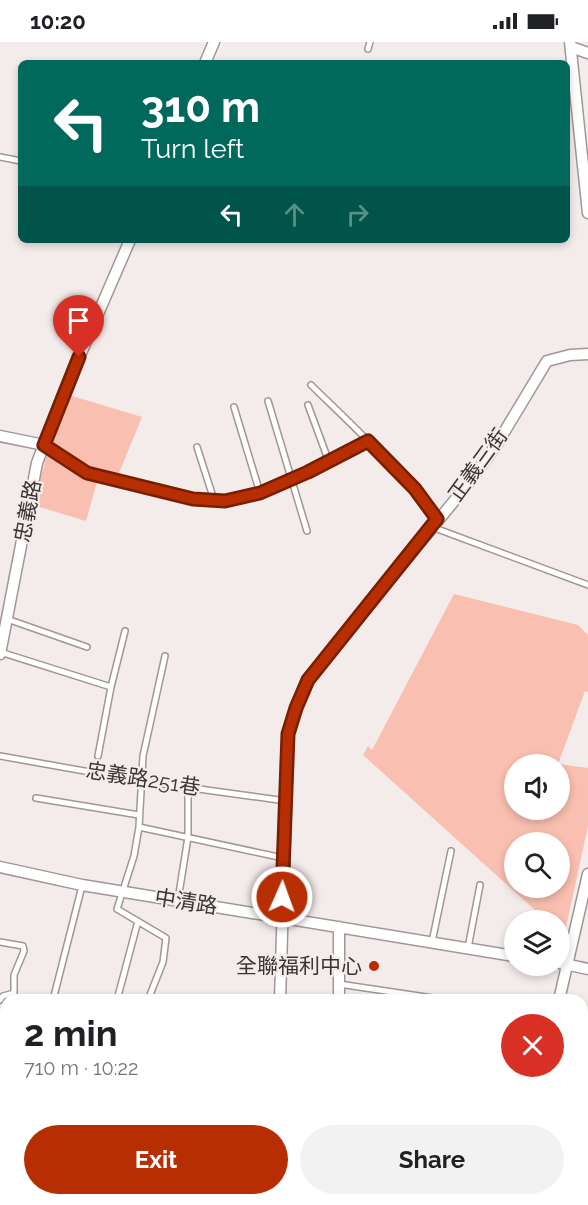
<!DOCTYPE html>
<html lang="en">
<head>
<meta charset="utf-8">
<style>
	:root { --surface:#fff; --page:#f2f2f2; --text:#202124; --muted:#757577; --accent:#b82e03 }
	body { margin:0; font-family:Raleway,"Noto Sans TC",sans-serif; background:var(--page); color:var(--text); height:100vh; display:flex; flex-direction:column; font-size:22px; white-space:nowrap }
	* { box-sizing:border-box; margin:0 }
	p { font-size:20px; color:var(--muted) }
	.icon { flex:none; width:33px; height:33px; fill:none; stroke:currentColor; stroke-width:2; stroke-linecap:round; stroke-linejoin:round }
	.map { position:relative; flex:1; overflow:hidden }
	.details { position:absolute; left:0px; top:952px; width:588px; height:212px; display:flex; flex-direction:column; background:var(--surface); border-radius:18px 18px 0 0; box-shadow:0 3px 9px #0003 }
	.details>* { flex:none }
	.guide { position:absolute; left:18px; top:18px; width:552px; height:183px; border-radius:9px; box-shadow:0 3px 9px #0003; background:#00695c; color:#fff; overflow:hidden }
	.fabs { position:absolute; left:504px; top:712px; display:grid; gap:12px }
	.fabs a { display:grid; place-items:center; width:66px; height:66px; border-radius:50%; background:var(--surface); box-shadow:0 3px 9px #0003; font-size:30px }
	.pin { position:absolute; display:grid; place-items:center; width:51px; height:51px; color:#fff; margin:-62px -26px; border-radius:50% 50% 50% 0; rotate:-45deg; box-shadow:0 0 6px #0007 }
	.pin .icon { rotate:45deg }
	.me { position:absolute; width:66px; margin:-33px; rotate:2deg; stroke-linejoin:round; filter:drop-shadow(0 0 4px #0008) }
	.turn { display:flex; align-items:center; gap:21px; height:126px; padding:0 24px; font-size:27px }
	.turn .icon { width:78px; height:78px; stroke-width:2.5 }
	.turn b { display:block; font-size:42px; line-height:51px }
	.lanes { display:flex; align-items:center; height:57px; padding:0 24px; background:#0003; justify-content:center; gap:30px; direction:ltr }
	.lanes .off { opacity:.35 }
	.round { display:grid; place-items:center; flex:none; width:63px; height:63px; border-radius:32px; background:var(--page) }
	.overview { display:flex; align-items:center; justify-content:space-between; height:102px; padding:0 24px }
	h1 { font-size:36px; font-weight:700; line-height:45px }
	.action { display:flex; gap:12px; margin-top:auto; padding:12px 24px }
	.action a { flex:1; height:69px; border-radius:36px; background:var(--accent); color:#fff; font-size:24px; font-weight:700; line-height:69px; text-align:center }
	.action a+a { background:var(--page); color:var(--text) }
	.status { display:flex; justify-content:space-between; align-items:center; height:42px; padding:0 30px; background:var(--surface); direction:ltr }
	.status svg { height:16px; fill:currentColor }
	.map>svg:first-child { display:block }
	.green { fill:#f9bfb0; fill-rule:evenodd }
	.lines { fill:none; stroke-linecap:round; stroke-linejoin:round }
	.service-casing { stroke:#9f9796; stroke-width:8 }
	.minor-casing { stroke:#9f9796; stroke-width:13 }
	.service { stroke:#fff; stroke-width:5 }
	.minor { stroke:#fff; stroke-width:10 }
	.route-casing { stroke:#781e02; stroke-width:15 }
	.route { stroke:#b82e03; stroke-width:10 }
	.poi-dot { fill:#b82e03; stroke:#f4ecea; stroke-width:2 }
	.labels { text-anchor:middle; stroke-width:4.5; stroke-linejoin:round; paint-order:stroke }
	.street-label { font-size:21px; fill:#373433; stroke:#f4ecea }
	.poi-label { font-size:21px; fill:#373433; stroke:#f4ecea; text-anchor:end }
</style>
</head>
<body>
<div class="status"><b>10:20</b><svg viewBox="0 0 49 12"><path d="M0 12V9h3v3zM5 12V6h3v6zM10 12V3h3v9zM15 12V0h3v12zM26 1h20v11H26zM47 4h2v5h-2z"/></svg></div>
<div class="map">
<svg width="588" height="1163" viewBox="0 0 588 1163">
	<rect width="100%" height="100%" fill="#f4ecea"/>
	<path class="green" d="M69 353 142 375 117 436 99 433 86 479 33 463 49 405Z
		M454 552 578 583 588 593V650L585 649 558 722 588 726V784L564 894 560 890V879H547L363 713 368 704 372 708ZM514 723H560V768H514ZM514 801H560V846H514Z"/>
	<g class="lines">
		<g class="service-casing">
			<path id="service" d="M368 7 370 0
				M0 115 21 119
				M311 343C355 386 400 427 437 477
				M268 359 307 489
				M308 363 329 420
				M234 365 260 451
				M44 403 87 431 193 457 225 459 260 451 308 430 368 399
				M197 405 214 458
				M432 485 588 543
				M7 577 87 605
				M0 610 111 645
				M0 714 141 739 286 759
				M98 714 111 645 125 589
				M36 756 139 773
				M139 785 283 816
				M178 858 188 795V745
				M0 900 23 904 24 909 14 933V951L3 954 0 958
				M432 900 451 809
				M468 906 480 843
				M339 942 446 958
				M53 958 82 844
				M117 958 138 879
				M148 958 163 920 166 896 117 867 134 814 139 785 143 714 165 614
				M237 958V957
				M582 980 588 981
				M582 1096 588 1065
				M0 1151 6 1155
				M11 1158 20 1163
				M68 1163 70 1158
				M162 1163 163 1158
				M214 1163V1158"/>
		</g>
		<g class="minor-casing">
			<path id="minor" d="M570 0 588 171
				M571 5 588 11
				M205 21 214 0
				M0 394 44 403
				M0 612 37 421 62 355 130 198
				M0 825 82 843 514 914
				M339 885V958
				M560 921 588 927
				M280 958 288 692 296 666 308 637 468 442 497 402 547 319 570 313 588 312
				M559 958 588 832
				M0 999 6 1000
				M582 1035 588 1036
				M567 1158 588 1163
				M274 1163V1158
				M338 1163V1158
				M513 1163 514 1158"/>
		</g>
		<use href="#service" class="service"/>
		<use href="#minor" class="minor"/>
	</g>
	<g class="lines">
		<g class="route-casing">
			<path id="route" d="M79 315 44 403 87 431 193 457 225 459 260 451 308 430 368 399 415 447 437 477 308 638 296 666 288 692 282 855"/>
		</g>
		<use href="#route" class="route"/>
	</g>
	<circle class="poi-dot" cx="374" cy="924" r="6"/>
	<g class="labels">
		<g class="street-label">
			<text transform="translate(478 423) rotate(-54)" y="7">正義三街</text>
			<text transform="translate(28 469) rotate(-79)" y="7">忠義路</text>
			<text transform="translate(143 737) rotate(9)" y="7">忠義路251巷</text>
			<text transform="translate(186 860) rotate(9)" y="7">中清路</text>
		</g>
		<g class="poi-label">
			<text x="362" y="931">全聯福利中心</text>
		</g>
	</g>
</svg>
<div class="fabs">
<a><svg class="icon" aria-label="sound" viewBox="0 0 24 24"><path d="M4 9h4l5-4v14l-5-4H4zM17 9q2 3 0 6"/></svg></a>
<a><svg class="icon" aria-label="search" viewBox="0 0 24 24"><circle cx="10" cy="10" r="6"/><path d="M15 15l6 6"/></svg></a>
<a><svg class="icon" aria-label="layers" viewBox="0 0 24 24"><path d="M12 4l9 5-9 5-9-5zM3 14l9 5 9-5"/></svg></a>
</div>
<div class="pin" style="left:79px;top:315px;background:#d93025"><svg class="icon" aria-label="arrive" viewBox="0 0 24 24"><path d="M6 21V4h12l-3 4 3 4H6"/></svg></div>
<svg class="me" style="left:282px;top:855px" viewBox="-20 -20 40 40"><circle r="17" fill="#b82e03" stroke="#fff" stroke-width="3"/><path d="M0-11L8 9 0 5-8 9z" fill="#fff"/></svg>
<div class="guide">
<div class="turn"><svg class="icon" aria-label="left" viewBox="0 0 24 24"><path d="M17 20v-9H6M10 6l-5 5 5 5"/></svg><div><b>310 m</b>Turn left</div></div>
<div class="lanes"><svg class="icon" aria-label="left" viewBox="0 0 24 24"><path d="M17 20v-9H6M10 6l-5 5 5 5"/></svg><svg class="icon off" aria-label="ahead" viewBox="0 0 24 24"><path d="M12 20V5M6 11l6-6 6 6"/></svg><svg class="icon off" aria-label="right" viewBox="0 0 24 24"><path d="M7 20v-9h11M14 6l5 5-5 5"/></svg></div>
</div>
<section class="details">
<div class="overview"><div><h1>2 min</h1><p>710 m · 10:22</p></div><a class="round" style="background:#d93025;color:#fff"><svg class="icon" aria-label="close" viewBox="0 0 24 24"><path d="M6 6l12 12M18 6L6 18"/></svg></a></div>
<div class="action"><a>Exit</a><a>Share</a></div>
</section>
</div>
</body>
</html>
